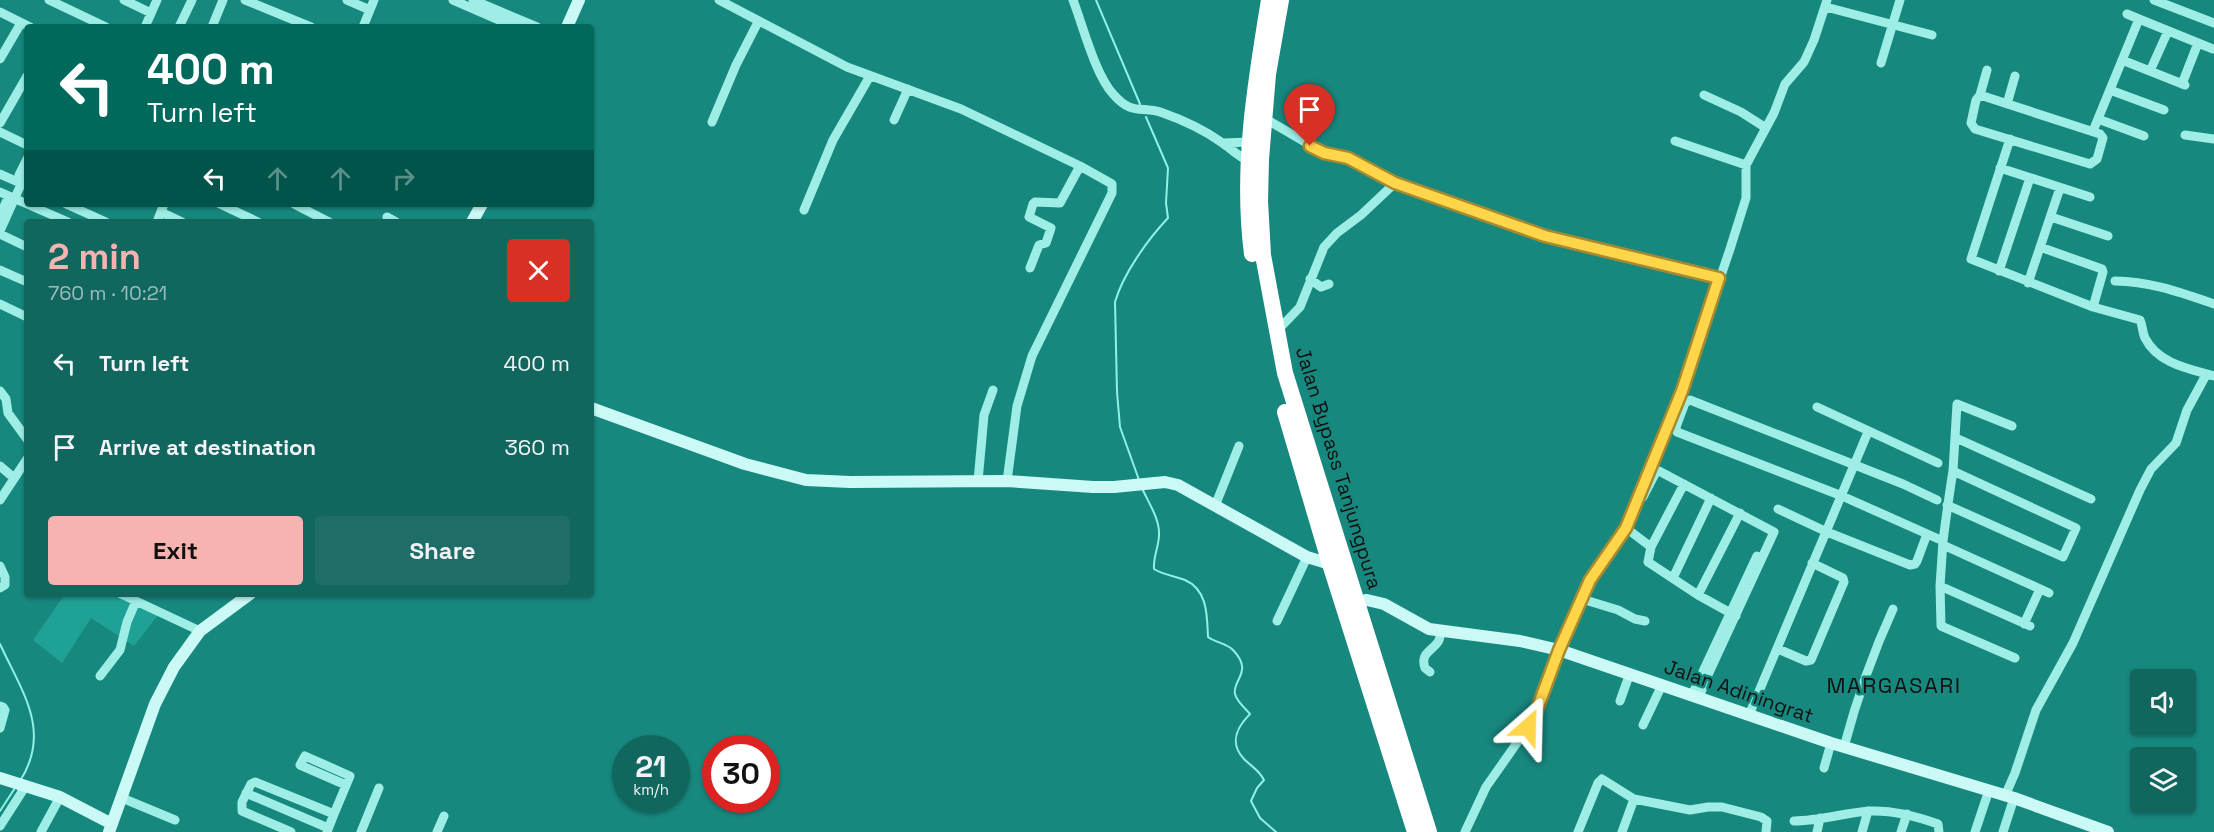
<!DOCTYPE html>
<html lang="en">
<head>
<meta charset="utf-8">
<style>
	:root { --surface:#11665e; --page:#1e6e67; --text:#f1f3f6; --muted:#9cbdbc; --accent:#f7b3b0 }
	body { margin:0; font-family:"Space Grotesk",sans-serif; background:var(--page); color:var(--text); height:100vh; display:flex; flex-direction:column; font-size:22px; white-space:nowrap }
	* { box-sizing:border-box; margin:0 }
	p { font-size:20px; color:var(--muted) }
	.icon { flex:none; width:33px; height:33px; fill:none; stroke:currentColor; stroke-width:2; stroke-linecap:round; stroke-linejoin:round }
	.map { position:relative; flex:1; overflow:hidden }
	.panel { position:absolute; left:24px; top:219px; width:570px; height:378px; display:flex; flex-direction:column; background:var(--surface); border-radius:6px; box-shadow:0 2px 4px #0004 }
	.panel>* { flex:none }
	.guide { position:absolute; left:24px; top:24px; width:570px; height:183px; border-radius:6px; box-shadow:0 2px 4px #0004; background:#00695c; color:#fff; overflow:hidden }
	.tools { position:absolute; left:2130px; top:669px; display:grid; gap:12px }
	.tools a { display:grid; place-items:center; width:66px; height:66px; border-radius:6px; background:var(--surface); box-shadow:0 2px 4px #0004; font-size:30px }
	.speed { position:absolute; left:612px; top:735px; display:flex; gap:12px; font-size:30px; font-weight:700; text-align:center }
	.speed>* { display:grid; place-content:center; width:78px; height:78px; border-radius:50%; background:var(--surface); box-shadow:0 2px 4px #0004; line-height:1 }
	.speed small { font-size:15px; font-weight:400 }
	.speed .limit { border:9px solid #d22; background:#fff; color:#111 }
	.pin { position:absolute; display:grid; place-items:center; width:51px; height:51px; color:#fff; margin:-62px -26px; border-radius:50% 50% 50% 0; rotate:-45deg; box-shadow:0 0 6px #0007 }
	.pin .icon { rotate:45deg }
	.me { position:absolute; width:66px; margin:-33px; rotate:25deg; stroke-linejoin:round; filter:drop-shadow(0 0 4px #0008) }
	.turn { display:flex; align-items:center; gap:21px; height:126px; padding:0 24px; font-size:27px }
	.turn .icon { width:78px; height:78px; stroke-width:2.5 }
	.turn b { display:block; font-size:42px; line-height:51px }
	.lanes { display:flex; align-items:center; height:57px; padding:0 24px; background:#0003; justify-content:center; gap:30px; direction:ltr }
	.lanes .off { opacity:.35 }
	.round { display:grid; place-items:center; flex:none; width:63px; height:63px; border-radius:6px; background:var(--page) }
	.summary { display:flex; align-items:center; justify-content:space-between; height:102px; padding:0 24px }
	h1 { font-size:36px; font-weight:800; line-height:45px; color:var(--accent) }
	.action { display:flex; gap:12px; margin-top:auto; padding:12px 24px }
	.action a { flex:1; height:69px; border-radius:6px; background:var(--accent); color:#111; font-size:24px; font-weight:800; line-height:69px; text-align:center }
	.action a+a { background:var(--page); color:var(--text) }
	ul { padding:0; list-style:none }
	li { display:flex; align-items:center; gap:18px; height:84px; padding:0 24px }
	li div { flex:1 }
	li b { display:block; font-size:22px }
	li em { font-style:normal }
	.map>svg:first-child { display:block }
	.green { fill:#1fa295 }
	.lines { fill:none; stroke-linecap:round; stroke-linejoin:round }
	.stream { stroke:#90f1e6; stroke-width:2 }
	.street { stroke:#9eeee6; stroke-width:9 }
	.secondary { stroke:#cbfaf6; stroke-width:12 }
	.highway { stroke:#fff; stroke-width:16 }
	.route-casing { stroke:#a68a30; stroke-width:15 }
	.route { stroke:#ffd54a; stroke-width:10 }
	.labels { text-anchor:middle; stroke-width:5; stroke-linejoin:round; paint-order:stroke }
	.street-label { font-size:20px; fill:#111; stroke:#17887e }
	.quarter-label { font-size:22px; letter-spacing:1.5px; fill:#111; stroke:#17887e }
</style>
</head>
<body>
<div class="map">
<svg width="2214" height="832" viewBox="0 0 2214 832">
	<rect width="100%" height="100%" fill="#17887e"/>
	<path class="green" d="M65 594H115L158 615 134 646 91 618 62 663 33 640Z"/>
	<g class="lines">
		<path class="stream" d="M1096 0 1140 104
			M1139 480 1120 427 1117 392 1115 302C1123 274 1148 239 1168 218L1166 203 1168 168 1146 117
			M1142 488C1148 502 1160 519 1159 535 1159 546 1153 557 1154 569 1164 575 1174 576 1185 580 1208 590 1207 616 1208 637 1216 643 1226 643 1233 650 1254 672 1232 680 1235 694 1237 702 1245 708 1250 714 1236 728 1229 743 1244 759 1252 767 1259 770 1264 780L1257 788 1251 801 1260 818 1276 832
			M0 644C22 692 52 731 20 781
			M0 811 15 788"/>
		<path class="street" d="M49 0 106 27
			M124 0 151 13
			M245 0 311 27
			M347 0 370 10
			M453 0 515 27
			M473 0 537 27
			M719 0 847 67 961 109 1080 166 1112 184V193L1032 356 1017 406 1007 481
			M1073 0C1083 26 1095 74 1113 94 1133 117 1142 105 1163 113 1183 120 1204 130 1221 142 1230 148 1238 156 1248 161
			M2154 0 2214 23
			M1826 7 1932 35
			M0 12 30 27
			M2127 14 2139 19
			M145 27 157 0
			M179 27 192 0
			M212 27 223 0
			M363 27 374 0
			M0 59 21 23
			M2122 60 2185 85
			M1881 63 1900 0
			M2150 71 2168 31
			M2182 84 2198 43
			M2110 90 2164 110
			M1704 95 1741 112 1766 128
			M1980 95 2100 134 2103 138 2097 159 2090 164 1975 129 1971 123 1976 100Z
			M1980 95 1987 70
			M2007 104 2015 76
			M1264 118 1324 153 1348 158 1395 183 1486 216 1544 236 1719 278
			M2098 119 2144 136
			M894 120 908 89
			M712 122 736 65 758 22
			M0 123 27 76
			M2093 131 2139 19 2213 49
			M0 132 27 145
			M2185 135 2214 139
			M2010 139 1971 259 2093 307 2140 320C2143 326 2142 332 2145 338 2158 364 2190 369 2214 376
			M1675 141 1746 165
			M1223 143 1250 142
			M2000 168 2090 197
			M0 174 27 186
			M19 175 27 159
			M0 192 27 204
			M27 204 68 222
			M66 204 106 222
			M220 204 258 222
			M294 204 329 222
			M804 210 833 140 870 76
			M161 212 182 222
			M0 215 8 198
			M387 217 396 222
			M2051 217 2108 236
			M157 222 164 204
			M0 231 27 171
			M0 234 27 247
			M2040 247 2102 269 2103 272 2093 307
			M1030 268 1039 245 1046 243 1051 228 1029 217 1033 204 1035 202 1060 203 1080 166
			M0 270 27 282
			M1999 271 2030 178
			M1310 279 1321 287 1329 284
			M2115 281C2149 281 2182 293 2214 304
			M2028 283 2060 188
			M0 304 27 317
			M1277 331 1300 307 1324 247 1337 233 1361 215 1395 183
			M0 391 6 399 8 413 27 439
			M1817 407 1938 463
			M1956 438 2091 499
			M0 466 14 478
			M1953 471 1957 404 2012 426
			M978 481 984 415 993 390
			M1684 484 1651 547 1648 562 1698 595 1736 616
			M1643 497 1656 472 1659 471 1774 532 1706 679 1699 698
			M0 500 27 459
			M1937 500 1903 484 1690 400 1685 403 1676 427 1677 432 1842 496 1943 541C1946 518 1949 495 1953 471L2076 528 2063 557 1947 505
			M1215 506 1239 446
			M1778 509 1827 532 1910 565 1915 564 1917 561 1927 534
			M1626 528 1651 547
			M1943 541 1940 586 1941 626 2015 658
			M1943 545 2049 593
			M0 566 5 577V585L0 588
			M1673 578 1711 498
			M1940 586 2030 626
			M121 594 200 631
			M1698 595 1740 513
			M1582 599 1618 610 1635 619 1645 621
			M1277 621 1307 557
			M2024 624 2040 589
			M1778 649 1806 661 1811 660 1844 582 1843 578 1812 563
			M1430 672 1425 668C1420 653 1431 652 1438 642 1440 639 1440 635 1442 632
			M100 676 120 650 127 622 136 601
			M1692 695 1757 556
			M1620 701 1630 673
			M0 706 3 707 5 710 0 728
			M1749 715 1868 432
			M1643 725 1662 685
			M1844 747C1857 698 1872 655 1893 609
			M1824 768 1831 743
			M246 793 328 828
			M2005 796 2015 773 2036 710 2073 643 2140 490 2151 469 2176 443 2187 410 2206 375
			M122 798 175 820
			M334 814 350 776 305 756 300 765 346 785
			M1794 821C1819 821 1844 813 1869 811 1892 810 1916 816 1938 824L1939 832
			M0 826 25 787
			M41 832 60 797
			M291 832 242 811V802L251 784 255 782 334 814 327 832
			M361 832 379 788
			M437 832 444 816
			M1465 832 1486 787 1519 740 1536 712 1559 650 1591 580 1626 528 1682 391 1730 249 1746 198V165L1774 113 1785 84 1804 62 1814 40 1827 0
			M1578 832 1598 783 1602 779 1634 799 1690 810 1708 807H1722L1761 817 1767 821 1766 832
			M1622 832 1634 799
			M1817 832 1820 818
			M1862 832 1868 811
			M1901 832 1907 814
			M1975 832 1989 790
			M2003 832 2014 798"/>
		<path class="secondary" d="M567 27 579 0
			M472 222 482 204
			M591 408 745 464 806 480 850 482 1007 481 1093 487H1114L1165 482 1178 485 1307 557 1330 564
			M1357 602 1367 600 1384 604 1429 629 1520 641 1559 650 1831 743 2014 798 2108 832
			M0 778 60 797 112 824
			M109 832 155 704 174 667 200 631 250 594"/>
		<path class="highway" d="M1281 0 1268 74 1261 159 1260 201 1263 255 1285 373 1429 832
			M1252 254C1241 169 1255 84 1269 0
			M1285 412 1330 564 1415 832"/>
	</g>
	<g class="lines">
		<g class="route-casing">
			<path id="route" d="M1310 146 1324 153 1348 158 1395 183 1545 236 1719 278 1682 391 1626 528 1590 580 1559 650 1536 712 1528 727"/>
		</g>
		<use href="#route" class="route"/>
	</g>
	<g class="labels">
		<g class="street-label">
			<text transform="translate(1339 468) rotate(73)" y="7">Jalan Bypass Tanjungpura</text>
			<text transform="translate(1739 691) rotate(19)" y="7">Jalan Adiningrat</text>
		</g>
		<g class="quarter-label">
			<text x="1894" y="693">MARGASARI</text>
		</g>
	</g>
</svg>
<div class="tools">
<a><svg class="icon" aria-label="sound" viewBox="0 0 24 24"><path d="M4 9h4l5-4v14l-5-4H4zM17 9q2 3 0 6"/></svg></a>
<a><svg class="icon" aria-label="layers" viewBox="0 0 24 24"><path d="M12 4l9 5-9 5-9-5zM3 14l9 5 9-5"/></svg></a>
</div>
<div class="speed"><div>21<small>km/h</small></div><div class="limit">30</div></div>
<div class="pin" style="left:1310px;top:146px;background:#d93025"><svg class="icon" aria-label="arrive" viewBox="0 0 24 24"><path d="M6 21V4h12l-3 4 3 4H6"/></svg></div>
<svg class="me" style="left:1528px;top:727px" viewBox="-20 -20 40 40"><path d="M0-17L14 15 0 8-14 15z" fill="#ffd54a" stroke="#fff" stroke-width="4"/></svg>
<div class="guide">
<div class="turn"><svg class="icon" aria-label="left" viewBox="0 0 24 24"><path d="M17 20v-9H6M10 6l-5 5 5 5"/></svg><div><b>400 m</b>Turn left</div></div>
<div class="lanes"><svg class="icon" aria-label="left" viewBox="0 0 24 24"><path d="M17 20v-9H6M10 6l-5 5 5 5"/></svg><svg class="icon off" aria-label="ahead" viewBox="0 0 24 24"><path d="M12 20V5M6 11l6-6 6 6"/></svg><svg class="icon off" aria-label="ahead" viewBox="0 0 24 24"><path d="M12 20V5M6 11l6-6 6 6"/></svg><svg class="icon off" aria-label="right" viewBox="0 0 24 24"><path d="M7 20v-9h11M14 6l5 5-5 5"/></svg></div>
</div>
<section class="panel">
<div class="summary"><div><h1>2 min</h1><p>760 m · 10:21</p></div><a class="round" style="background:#d93025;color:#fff"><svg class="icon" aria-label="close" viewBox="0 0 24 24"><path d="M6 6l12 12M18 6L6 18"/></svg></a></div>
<ul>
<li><svg class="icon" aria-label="left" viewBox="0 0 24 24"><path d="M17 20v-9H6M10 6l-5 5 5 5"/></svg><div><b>Turn left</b></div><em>400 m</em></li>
<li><svg class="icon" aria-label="arrive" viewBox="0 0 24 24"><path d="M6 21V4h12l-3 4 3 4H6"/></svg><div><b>Arrive at destination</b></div><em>360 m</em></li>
</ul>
<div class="action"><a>Exit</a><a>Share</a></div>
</section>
</div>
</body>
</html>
